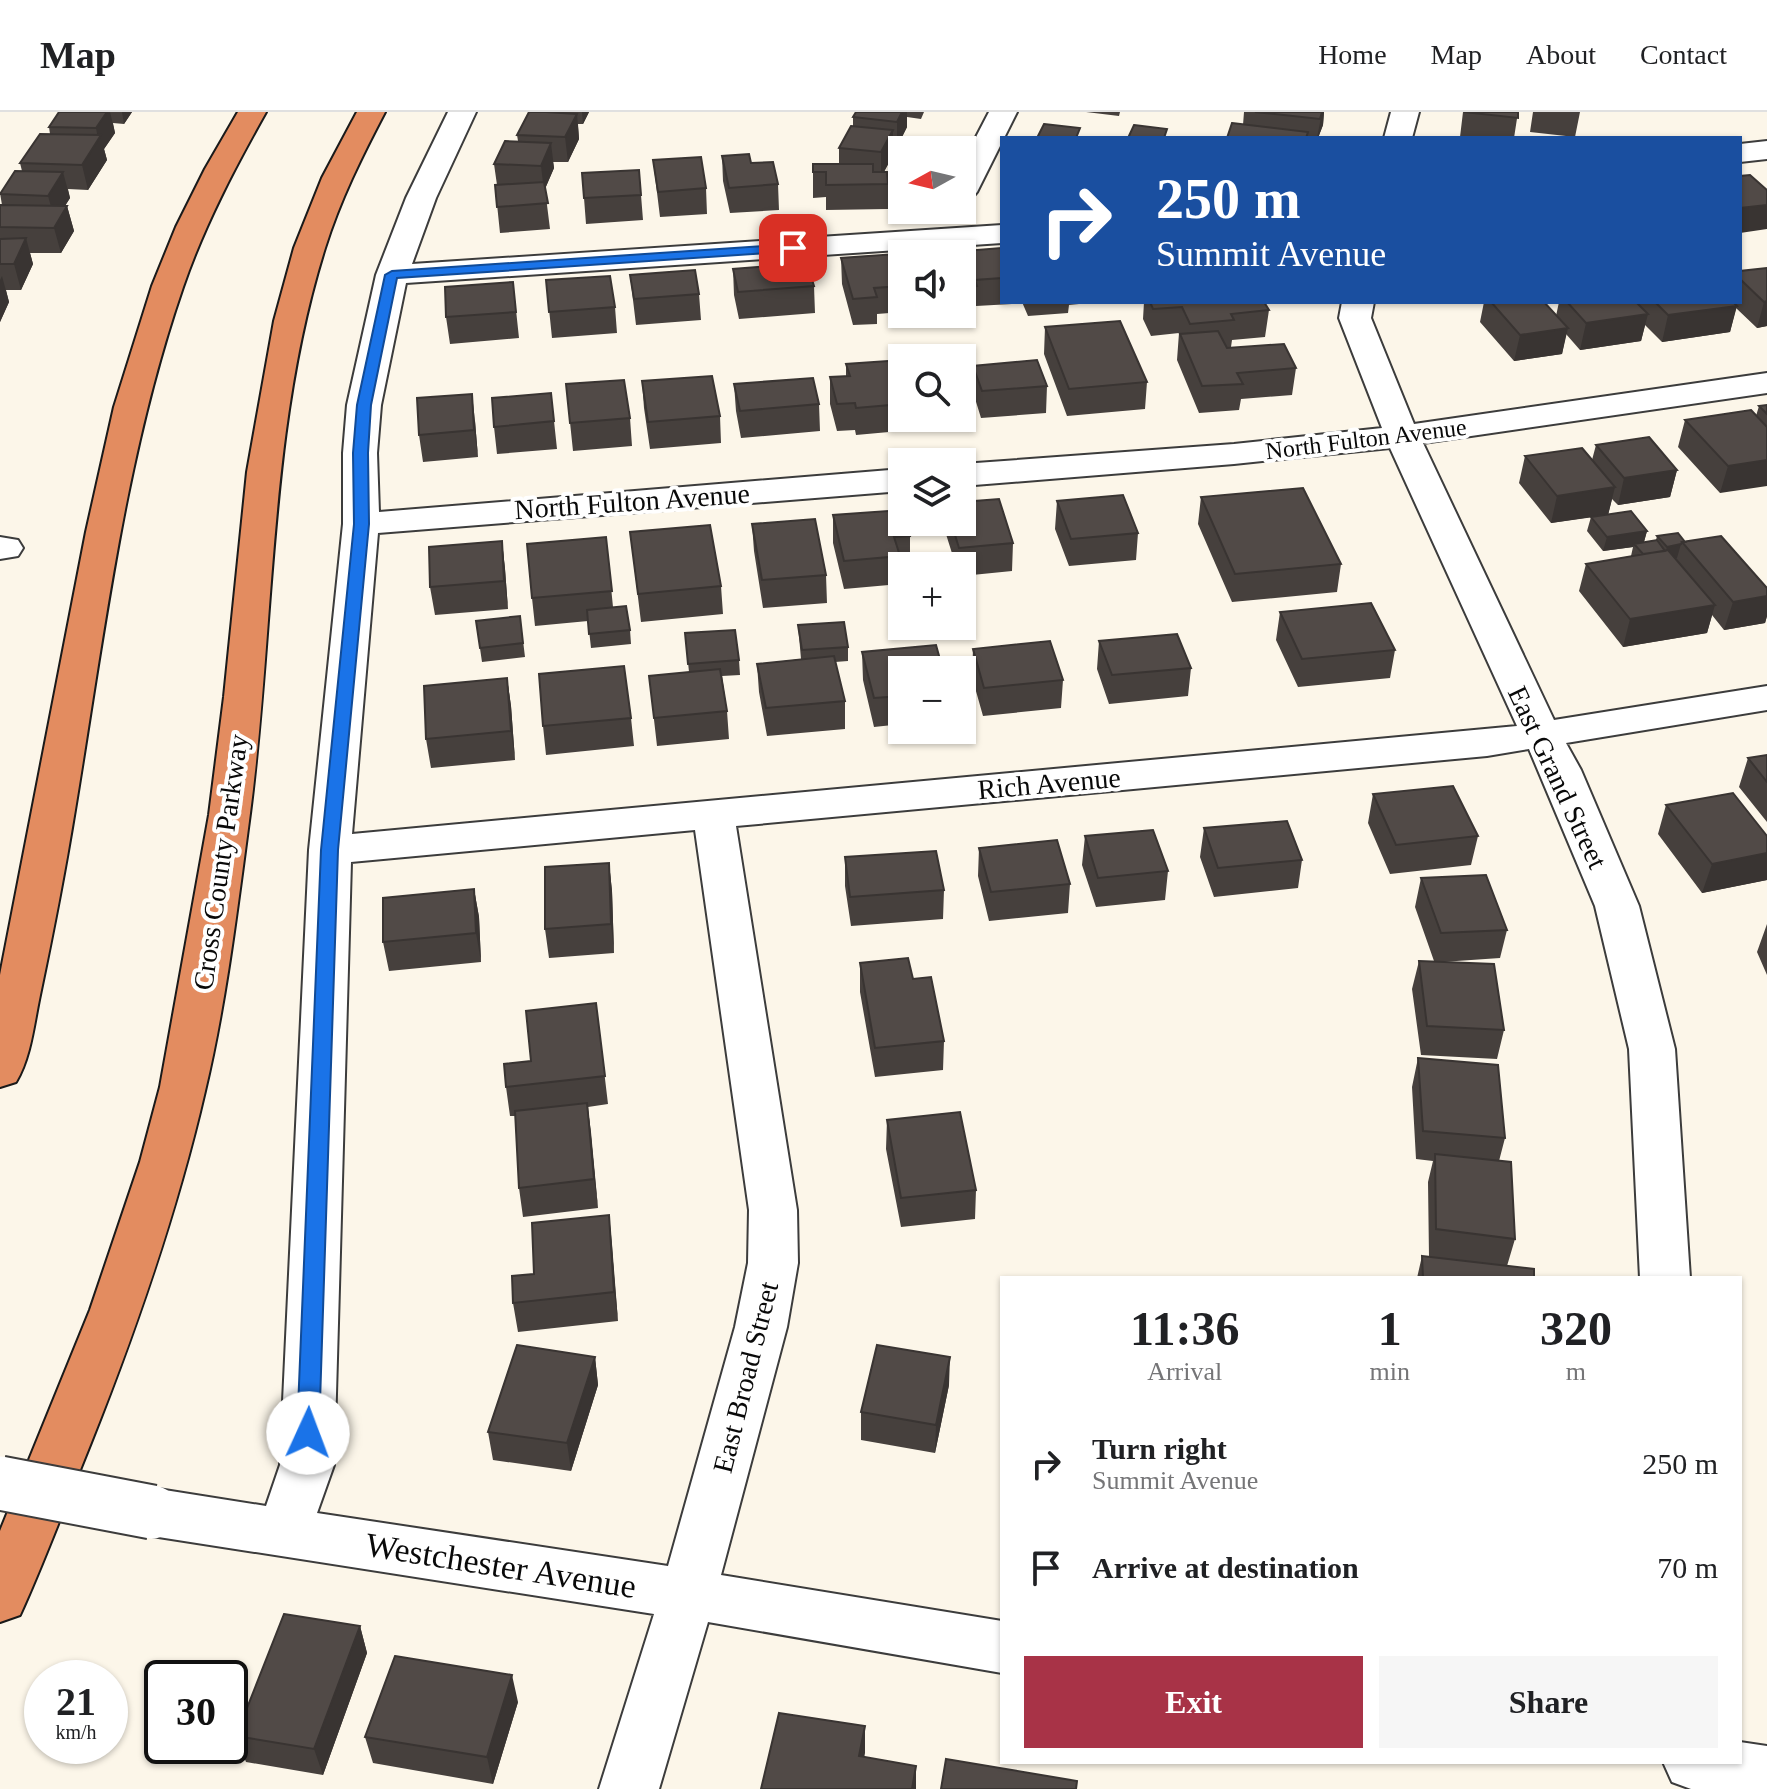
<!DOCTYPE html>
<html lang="en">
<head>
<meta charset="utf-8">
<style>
	:root { --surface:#fff; --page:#f6f6f6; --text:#202124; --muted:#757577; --line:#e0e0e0; --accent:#a83347 }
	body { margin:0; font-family:Georgia,serif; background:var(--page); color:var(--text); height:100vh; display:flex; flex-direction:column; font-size:30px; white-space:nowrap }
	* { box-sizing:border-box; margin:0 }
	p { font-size:26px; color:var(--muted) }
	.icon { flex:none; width:44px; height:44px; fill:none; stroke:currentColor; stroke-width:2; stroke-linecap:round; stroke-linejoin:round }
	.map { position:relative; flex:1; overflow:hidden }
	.panel { position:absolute; left:1000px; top:1164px; width:742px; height:488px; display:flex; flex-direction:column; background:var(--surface); border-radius:0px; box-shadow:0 2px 6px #0004 }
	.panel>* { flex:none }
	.top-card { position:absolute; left:1000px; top:24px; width:742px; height:168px; border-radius:0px; box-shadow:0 2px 6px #0004; background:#1a4fa0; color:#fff; overflow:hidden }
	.needle { width:52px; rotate:262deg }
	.controls { position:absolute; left:888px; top:24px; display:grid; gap:16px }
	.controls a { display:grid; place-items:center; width:88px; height:88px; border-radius:0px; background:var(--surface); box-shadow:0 2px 6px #0004; font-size:40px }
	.speed { position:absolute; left:24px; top:1548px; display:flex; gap:16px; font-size:40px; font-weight:700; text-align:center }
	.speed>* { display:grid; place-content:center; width:104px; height:104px; border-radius:50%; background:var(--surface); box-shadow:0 2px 6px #0004; line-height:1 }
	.speed small { font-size:20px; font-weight:400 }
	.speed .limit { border:4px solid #111; border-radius:12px; background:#fff; color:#111 }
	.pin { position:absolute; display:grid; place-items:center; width:68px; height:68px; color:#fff; margin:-34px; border-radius:16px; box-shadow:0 4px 12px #0006 }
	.me { position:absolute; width:88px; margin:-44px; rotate:2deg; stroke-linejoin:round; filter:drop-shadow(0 0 6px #0008) }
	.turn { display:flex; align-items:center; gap:28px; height:168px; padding:0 24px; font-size:36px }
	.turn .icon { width:104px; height:104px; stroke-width:2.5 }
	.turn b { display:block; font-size:56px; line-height:68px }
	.eta { display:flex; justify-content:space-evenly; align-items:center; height:136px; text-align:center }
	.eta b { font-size:48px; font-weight:700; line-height:56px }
	.action { display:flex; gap:16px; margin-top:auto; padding:16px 24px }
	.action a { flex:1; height:92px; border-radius:0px; background:var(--accent); color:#fff; font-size:32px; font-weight:700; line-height:92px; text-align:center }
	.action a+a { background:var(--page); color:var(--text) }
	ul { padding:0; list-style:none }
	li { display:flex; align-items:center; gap:24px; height:104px; padding:0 24px }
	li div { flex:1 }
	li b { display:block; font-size:30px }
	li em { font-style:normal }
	header { display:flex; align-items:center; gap:48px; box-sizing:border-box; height:112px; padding:0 40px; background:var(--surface); border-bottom:2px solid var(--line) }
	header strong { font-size:38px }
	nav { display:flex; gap:44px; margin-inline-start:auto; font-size:28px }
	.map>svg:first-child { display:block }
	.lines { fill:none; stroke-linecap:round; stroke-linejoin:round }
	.street-casing { stroke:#3c3c3c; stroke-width:4 }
	.highway-casing { stroke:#1a1a1a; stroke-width:4 }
	.street { fill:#fff; fill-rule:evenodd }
	.highway { fill:#e38c60; fill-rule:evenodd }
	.street-bridge-casing { stroke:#3c3c3c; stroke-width:57; stroke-linecap:butt }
	.street-bridge { stroke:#fff; stroke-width:53 }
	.wall { fill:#46403d }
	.shaded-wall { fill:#393432 }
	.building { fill:#514a47; stroke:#393432; stroke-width:2 }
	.route { fill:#1a73e8; stroke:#114b97; stroke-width:2 }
	.labels { text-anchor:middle; stroke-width:8; stroke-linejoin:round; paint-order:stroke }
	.far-street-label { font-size:24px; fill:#090909; stroke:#fff }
	.street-label { font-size:28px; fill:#090909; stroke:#fff }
	.near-street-label { font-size:34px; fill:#090909; stroke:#fff }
</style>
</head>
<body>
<header>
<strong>Map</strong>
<nav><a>Home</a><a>Map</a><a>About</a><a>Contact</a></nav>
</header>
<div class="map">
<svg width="1767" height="1677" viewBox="0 0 1767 1677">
	<rect width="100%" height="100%" fill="#fcf6e9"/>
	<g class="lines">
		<g class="street-casing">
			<path id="street" d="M448 0H476L436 86 412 152 1002 113V131L406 171 381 293 377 341 379 400 902 357V379L378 421 352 722 1517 614 1390 336 1234 352 962 374V352L1234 332 1382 316 1339 206 1342 190H1374L1371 206 1414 312 1767 261V281L1423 331 1554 608 1767 574V598L1566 631 1581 658 1639 794 1675 937 1690 1166H1640L1629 937 1595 794 1529 637 1487 644 736 714 797 1098 798 1151 787 1215 721 1463 1002 1509V1561L708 1510 659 1677H599L654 1502 152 1424 133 1417 125 1400 133 1383 152 1376 266 1394 280 1353 309 738 343 412V341L347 293 376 163 406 86ZM695 718 749 1098 748 1151 735 1215 668 1454 317 1401 334 1353 351 750Z
				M989 0H1017L977 80 972 86 962 89V52Z
				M1391 0H1419L1412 26H1384Z
				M1767 29V47L1740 50V32Z
				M0 425 18 428 23 436 18 444 0 447Z
				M1740 1630 1767 1634V1677H1691L1672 1670 1663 1650H1740Z"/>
		</g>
		<g class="highway-casing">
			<path id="highway" d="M238 0H266C234 57 204 114 183 175 125 343 104 523 75 698 65 760 53 821 40 883 34 911 31 945 16 970L0 975V863L86 420 114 295 152 174 176 115 205 57Z
				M357 0H385C362 44 340 88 325 136 267 320 275 519 249 709 237 799 226 891 205 979 175 1109 130 1235 80 1358 60 1406 42 1455 20 1503L0 1510V1419L90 1198 140 1050 160 975 209 703 224 585 247 360 274 209 294 136 322 66Z"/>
		</g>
		<use href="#street" class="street"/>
		<use href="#highway" class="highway"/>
		<g class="street-bridge-casing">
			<path id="street-bridge" d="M0 1371 152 1400"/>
		</g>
		<use href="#street-bridge" class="street-bridge"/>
	</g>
	<path class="wall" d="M59 0H132L124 12 113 11 115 21 104 37 107 48 88 78 68 77 70 86 65 94H67L74 119 61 141H30L33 152 21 178H6L9 190 0 210V93H2L0 81 22 59 20 51 50 22 49 15Z
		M529 0H589L583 12H578L579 27 568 50H553L554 56 545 77 550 117 500 121 495 73H497L494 52 518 29 517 23Z
		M856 0H924L921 7 907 5V15L897 35 893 34V43L884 60 888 72V97L826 98V85L813 86V52H839V36L853 14V5Z
		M1086 0H1120L1119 4Z
		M1244 0H1324L1323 13 1318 26H1227L1243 13Z
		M1463 0H1518L1514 26 1460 25Z
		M1533 0H1580L1575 25 1530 20Z
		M722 44 751 51 778 72 779 98 730 101 723 69Z
		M653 48 706 76 707 102 660 105Z
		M639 58 643 108 586 112 584 86Z
		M1002 139V190H1012V192L976 194V200L962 201V142Z
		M902 142V200L877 202V212L853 213 842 172 841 146Z
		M1767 156V214L1757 216 1736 196 1730 220 1662 230 1645 213 1641 229 1580 238 1566 222 1562 242 1514 249 1480 210 1484 190H1544L1556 204 1559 190H1636L1638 192V190H1740V159Z
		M733 157 814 174 815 201 739 207 734 183Z
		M630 163 699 182 701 208 636 213Z
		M546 168 615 195 617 221 552 226Z
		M513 170 519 226 450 232 446 205Z
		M1022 190H1079V192L1069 193 1068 201 1028 204Z
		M1144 190H1264L1269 198 1265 225 1232 228 1231 235H1226L1296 256 1292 283 1241 287 1239 298 1199 301 1177 248 1179 221 1151 224 1143 207Z
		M1045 215 1147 270 1145 297 1067 304 1044 242Z
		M902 248V306H941V310L922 312V317L856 323 855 318 837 319 830 292V265L846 264V252Z
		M973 254 1047 274 1046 301 981 306 973 280Z
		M642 269 720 304 721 331 650 337 644 296Z
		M566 272 630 306 632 334 573 339Z
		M734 272 819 292 820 319 741 326 736 299Z
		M551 281 557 337 497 342 494 315Z
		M1767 293V348L1720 381 1678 335 1685 308 1756 304 1759 294Z
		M475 309 478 345 423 350 419 323Z
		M1596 333 1677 358 1670 385 1618 393 1612 387 1608 403 1647 419 1644 430 1656 428 1657 424 1685 430 1767 476V504L1765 511 1724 518 1712 503 1707 521 1623 535 1579 479 1586 452 1631 444 1633 435 1603 439 1587 419 1591 405 1551 411 1519 371 1525 344 1592 348Z
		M1201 385 1341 452 1337 480 1232 490 1198 412Z
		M1057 389 1138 421 1136 448 1069 454 1055 417Z
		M833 403 910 424V451L900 452V472L844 477 833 431Z
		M945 410H962L1013 431 1012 459 962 464V454H956L945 419Z
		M752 412 826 463 827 491 763 496 754 439Z
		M630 420 721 474 723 502 641 510Z
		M606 425 613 495 630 518 631 532 591 536 588 509 535 514 532 486Z
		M502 429 505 457 508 497 435 503 430 475Z
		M1280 500 1395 538 1390 566 1298 575 1276 528Z
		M520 504 525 545 482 550 476 509Z
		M798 513 848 535V549L835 550 845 589V617L767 624 759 580 757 552 801 547Z
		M685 521 739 548 740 563 722 564 727 599 729 627 657 634 649 564 689 560Z
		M1099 529 1191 556 1188 584 1109 592 1097 557Z
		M973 537 1063 568 1061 596 983 604 972 565Z
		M862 540 902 558V612L874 615 863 568Z
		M507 566 511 594 515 648 431 656 426 627Z
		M631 606 634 634 546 643 543 614Z
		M1767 643V710L1739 675 1748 646Z
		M1373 682 1478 724 1471 753 1390 762 1368 711Z
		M1666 693 1767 724V768L1702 781 1658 722Z
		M1204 716 1302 748 1298 776 1214 785 1200 745Z
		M1085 724 1168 759 1165 788 1096 795 1082 753Z
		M979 736 1070 772 1068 801 989 809 978 764Z
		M845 745 944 778 943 807 851 814 845 774Z
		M609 751 612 779 614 841 549 846 545 817Z
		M1421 766 1507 818 1500 846 1442 850 1504 918 1497 947 1421 943 1412 877 1419 849H1434L1415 795Z
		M474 777 479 805 481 850 389 859 383 830Z
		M1767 812V863L1757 840Z
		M860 851 913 867 944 929 943 958 875 965 860 880Z
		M596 891 608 992 588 995 598 1096 523 1105 519 1076 515 1004H510L506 975 531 949Z
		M1418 946 1505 1026 1499 1049 1515 1127 1507 1154 1534 1166H1417L1422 1144 1429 1145 1428 1070 1433 1049 1416 1047 1412 975Z
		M887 1008 976 1078 975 1107 901 1115 886 1037Z
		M609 1103 618 1209 518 1220 513 1191 534 1162Z
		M595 1245 598 1273 571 1359 493 1348 488 1320Z
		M949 1273 935 1341 861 1328V1300Z
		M360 1514 367 1541 323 1663 246 1650 236 1624Z
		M518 1590 493 1672 373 1651 365 1625Z"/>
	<path class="shaded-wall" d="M107 0H110L115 21 104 37 107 48 88 78 82 53 98 27 96 16Z
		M122 0H132L124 12Z
		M582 0H589L583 12Z
		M902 0H907V15L897 35V10Z
		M1322 0H1324L1323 13 1318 26H1317Z
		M577 2 579 27 568 50 565 25Z
		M893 18V43L881 65V40Z
		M551 31 554 56 544 79 541 54Z
		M63 60 70 86 55 109 48 84Z
		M1767 93V117L1740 121V96Z
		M67 94 74 119 61 141 54 116Z
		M26 126 33 152 21 178 14 152Z
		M2 164 9 190 0 210V168Z
		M1767 189V214L1757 216 1764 190Z
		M1737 194 1730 220 1662 230 1668 203Z
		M1648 202 1641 229 1580 238 1586 211Z
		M1568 216 1562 242 1514 249 1520 223Z
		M472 282 475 309 478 345 474 318Z
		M1767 348V374L1720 381 1728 354Z
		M1677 358 1670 385 1618 393 1624 366Z
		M1615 375 1608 403 1551 411 1557 384Z
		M1647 419 1643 433 1634 432 1633 435 1603 439 1607 425Z
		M502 429 505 457 508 497 504 469Z
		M1681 432 1677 446 1666 448 1665 442 1667 435Z
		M1767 484V504L1765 511 1724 518 1733 490Z
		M1715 493 1707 521 1623 535 1630 507Z
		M507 566 511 594 515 648 511 619Z
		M1767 741V768L1702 781 1712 752Z
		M609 751 612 779 614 841 611 812Z
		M474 777 479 805 481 850 476 821Z
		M587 991 591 1020 598 1096 594 1067Z
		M609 1103 612 1132 618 1209 614 1180Z
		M595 1245 598 1273 571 1359 567 1331Z
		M950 1245 949 1273 935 1341 936 1313Z
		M360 1514 367 1541 323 1663 314 1637Z
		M512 1563 518 1590 493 1672 487 1645Z
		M865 1614V1641L860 1670 859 1644Z
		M916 1654V1677H912Z"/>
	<path class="building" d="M59 0H107L96 16 49 15Z
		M529 0H546L577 2 565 25 517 23Z
		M856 0H902L897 10 853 5Z
		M1255 0H1322L1320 7Z
		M1464 0H1518V6Z
		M1232 11 1308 20 1306 26H1227Z
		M1044 12 1080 16 1076 26H1037Z
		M1134 13 1167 17 1164 26H1128Z
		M851 14 893 18 881 40 839 36Z
		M40 22 101 23 82 53 20 51Z
		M505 29 551 31 541 54 494 52Z
		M749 42 751 51 773 50 778 72 729 76 722 44Z
		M701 45 706 76 658 80 653 48Z
		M813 52H873V60H887L888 72 826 73V60H813Z
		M639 58 641 83 584 86 582 61Z
		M15 59 63 60 48 84 0 82Z
		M1750 63 1767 78V93L1740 96V64Z
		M544 70 548 91 497 95 495 73Z
		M0 93 67 94 54 116 0 115Z
		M26 126 14 152H0V127Z
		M1001 136 1002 139V166L975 168 977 174 962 175V142H928Z
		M910 141V142H902V174L874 176 877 185 853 187 841 146Z
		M807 151 814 174 738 180 733 157Z
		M1767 156V189L1764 190 1740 167V159Z
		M695 158 699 182 634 187 630 163Z
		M610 164 615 195 549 200 546 168Z
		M513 170 516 200 446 205 445 175Z
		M1150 190H1264L1269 198 1231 202 1234 208 1190 212 1182 195 1153 197Z
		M1491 190H1544L1568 216 1520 223Z
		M1567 190H1636L1648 202 1586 211Z
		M1655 190H1733L1737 194 1668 203Z
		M1120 209 1147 270 1069 277 1045 215Z
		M1218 219 1227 236 1284 232 1296 256 1237 261 1243 272 1202 274 1180 222Z
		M902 248V292L856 296 855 291 837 292 830 265 850 264 846 252Z
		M1037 248 1047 274 982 279 973 254Z
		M712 264 720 304 648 310 642 269Z
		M813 266 819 292 740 299 734 272Z
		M624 268 630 306 570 311 566 272Z
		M551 281 554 309 494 315 492 286Z
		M472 282 474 318 419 323 417 286Z
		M1767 293V302L1759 294Z
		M1751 298 1767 315V348L1728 354 1685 308Z
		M1649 325 1677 358 1624 366 1596 333Z
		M1582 336 1615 375 1557 384 1525 344Z
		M1303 376 1341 452 1235 462 1201 385Z
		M1123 383 1138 421 1071 427 1057 389Z
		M999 387 1013 431 959 436 951 410H962V390Z
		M902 398V410H907L910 424 894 425 900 444 844 449 833 403Z
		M1631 399 1647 419 1607 425 1591 405Z
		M815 407 826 463 762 468 752 412Z
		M710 413 721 474 638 482 630 420Z
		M1678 421 1685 430H1682L1681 432 1667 435 1657 424Z
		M1721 424 1767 476V484L1733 490 1682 430Z
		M606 425 612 479 532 486 527 432Z
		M1657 428 1665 439 1643 442 1634 432Z
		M502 429 504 469 430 475 429 435Z
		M1668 438 1715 493 1630 507 1586 452Z
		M1371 491 1395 538 1302 547 1280 500Z
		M626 494 630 518 589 522 587 498Z
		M520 504 523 531 480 536 476 509Z
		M844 510 848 535 802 538 798 513Z
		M735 518 739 548 688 552 685 521Z
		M1177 522 1191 556 1112 563 1099 529Z
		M1050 529 1063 568 984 576 973 537Z
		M936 533 943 558H902V584L874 586 862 540Z
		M834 544 845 589 766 596 757 552Z
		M624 554 631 606 543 614 539 562Z
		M720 557 727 599 654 606 649 564Z
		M507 566 511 619 426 627 424 574Z
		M1767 643V670L1748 646Z
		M1453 674 1478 724 1396 733 1373 682Z
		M1733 681 1767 724V741L1712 752 1666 693Z
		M1287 709 1302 748 1218 756 1204 716Z
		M1153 718 1168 759 1098 766 1085 724Z
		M1057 728 1070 772 991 780 979 736Z
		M936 739 944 778 850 785 845 745Z
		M609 751 611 812 545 817V755Z
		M1486 763 1507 818 1441 821 1421 766Z
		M474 777 476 821 383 830V786Z
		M908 846 913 867 931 865 944 929 875 936 860 851Z
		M1419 849 1494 852 1504 918 1427 914Z
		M596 891 605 964 506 975 504 952 531 949 526 899Z
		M1418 946 1498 953 1505 1026 1423 1019Z
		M587 991 594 1067 519 1076 515 999Z
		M960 1000 976 1078 901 1086 887 1008Z
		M1435 1042 1511 1050 1515 1127 1436 1117Z
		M609 1103 614 1180 513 1191 512 1164 534 1162 532 1111Z
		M1422 1144 1534 1157V1166H1423Z
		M517 1233 595 1245 567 1331 488 1320Z
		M877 1233 950 1245 936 1313 861 1300Z
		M284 1502 360 1514 314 1637 236 1624Z
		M395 1544 512 1563 487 1645 365 1625Z
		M779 1601 865 1614 859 1644 916 1654 912 1677H761Z
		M946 1647 1077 1669 1076 1677H941Z"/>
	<path class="route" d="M793 132 798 133V139L397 166 371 293 368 341 369 412 338 738 319 1321 316 1328 308 1330 300 1328 297 1321 321 738 354 412 353 341 357 293 385 163 392 159Z"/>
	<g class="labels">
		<g class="far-street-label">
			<text transform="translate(1366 327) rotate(-7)" y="8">North Fulton Avenue</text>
		</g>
		<g class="street-label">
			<text transform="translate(632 389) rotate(-4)" y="10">North Fulton Avenue</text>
			<text transform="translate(1558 665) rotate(65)" y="10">East Grand Street</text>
			<text transform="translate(1049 671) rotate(-5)" y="10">Rich Avenue</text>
			<text transform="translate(220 750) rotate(-82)" y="10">Cross County Parkway</text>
			<text transform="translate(745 1265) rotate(-76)" y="10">East Broad Street</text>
		</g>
		<g class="near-street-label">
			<text transform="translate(501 1453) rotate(9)" y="12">Westchester Avenue</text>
		</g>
	</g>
</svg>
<div class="controls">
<a><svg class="needle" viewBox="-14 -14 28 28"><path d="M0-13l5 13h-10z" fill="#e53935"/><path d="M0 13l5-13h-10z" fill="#757577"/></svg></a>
<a><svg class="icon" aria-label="sound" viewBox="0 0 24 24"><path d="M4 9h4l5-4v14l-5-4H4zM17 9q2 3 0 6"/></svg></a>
<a><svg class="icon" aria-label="search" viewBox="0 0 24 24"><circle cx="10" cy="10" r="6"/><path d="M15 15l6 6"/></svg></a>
<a><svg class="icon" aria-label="layers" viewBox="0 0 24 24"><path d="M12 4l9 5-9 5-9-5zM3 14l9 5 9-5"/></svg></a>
<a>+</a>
<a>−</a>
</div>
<div class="speed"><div>21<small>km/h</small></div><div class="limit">30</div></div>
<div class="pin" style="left:793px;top:136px;background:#d93025"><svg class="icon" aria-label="arrive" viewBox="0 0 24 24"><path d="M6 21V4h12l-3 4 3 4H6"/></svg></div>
<svg class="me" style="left:308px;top:1321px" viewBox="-20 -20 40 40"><circle r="19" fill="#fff"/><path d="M0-13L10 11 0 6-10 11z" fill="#1a73e8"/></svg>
<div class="top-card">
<div class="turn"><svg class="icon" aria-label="right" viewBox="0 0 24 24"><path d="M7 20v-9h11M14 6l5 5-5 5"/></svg><div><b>250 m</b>Summit Avenue</div></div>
</div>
<section class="panel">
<div class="eta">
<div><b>11:36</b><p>Arrival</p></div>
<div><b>1</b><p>min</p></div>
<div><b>320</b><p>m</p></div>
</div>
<ul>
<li><svg class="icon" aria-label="right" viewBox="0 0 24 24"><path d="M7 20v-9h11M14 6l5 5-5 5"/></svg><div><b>Turn right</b><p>Summit Avenue</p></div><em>250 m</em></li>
<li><svg class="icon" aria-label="arrive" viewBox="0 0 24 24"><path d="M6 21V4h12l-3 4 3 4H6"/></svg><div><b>Arrive at destination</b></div><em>70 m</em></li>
</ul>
<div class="action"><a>Exit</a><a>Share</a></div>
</section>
</div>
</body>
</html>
